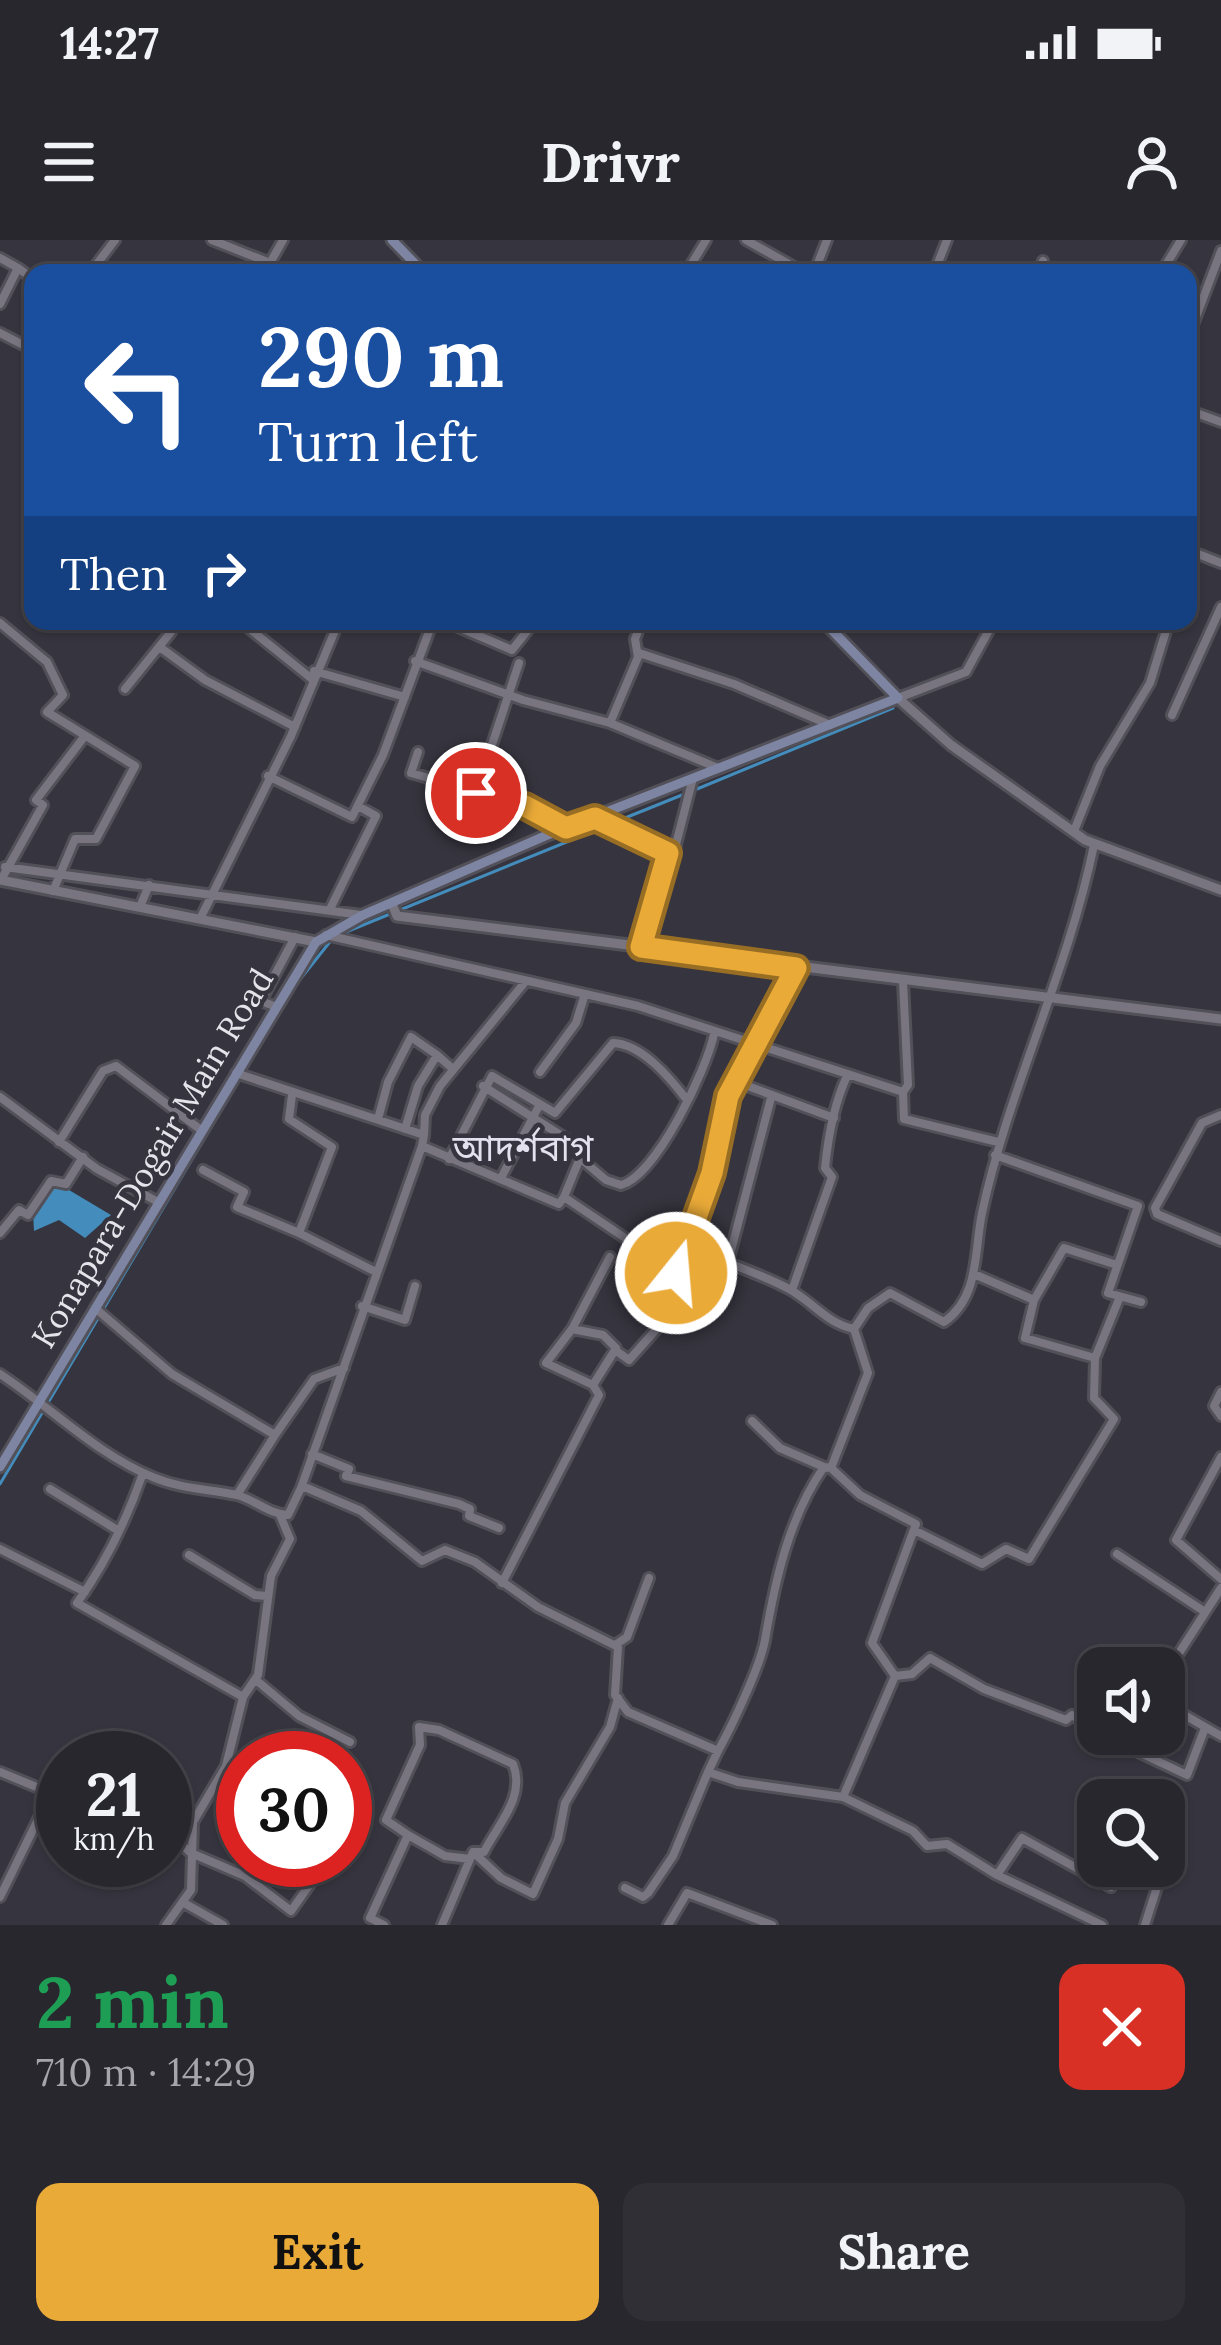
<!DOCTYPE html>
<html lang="en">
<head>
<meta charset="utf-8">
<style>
	:root { --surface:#28272e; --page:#302f36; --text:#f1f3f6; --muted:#a5a5aa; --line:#44444a; --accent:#eaaa38 }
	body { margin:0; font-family:Lora,"Noto Sans Bengali",serif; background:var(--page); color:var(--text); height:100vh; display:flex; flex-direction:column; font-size:45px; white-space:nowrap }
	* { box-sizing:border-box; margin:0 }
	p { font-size:39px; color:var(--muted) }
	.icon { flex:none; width:66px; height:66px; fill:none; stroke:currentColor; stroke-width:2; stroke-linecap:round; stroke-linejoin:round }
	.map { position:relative; height:1685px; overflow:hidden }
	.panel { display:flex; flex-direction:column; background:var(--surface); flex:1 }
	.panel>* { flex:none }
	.top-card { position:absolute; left:24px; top:24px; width:1173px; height:366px; border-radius:24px; box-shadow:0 3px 9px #0004,0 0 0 3px var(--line); background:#1a4fa0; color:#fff; overflow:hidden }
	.controls { position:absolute; left:1077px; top:1407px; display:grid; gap:24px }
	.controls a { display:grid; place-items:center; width:108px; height:108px; border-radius:24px; background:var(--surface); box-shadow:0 3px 9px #0004,0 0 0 3px var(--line); font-size:60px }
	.speed { position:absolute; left:36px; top:1491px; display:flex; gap:24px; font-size:60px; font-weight:700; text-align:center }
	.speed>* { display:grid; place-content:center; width:156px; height:156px; border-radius:50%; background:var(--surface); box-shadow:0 3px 9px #0004,0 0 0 3px var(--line); line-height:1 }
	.speed small { font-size:30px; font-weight:400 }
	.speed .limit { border:18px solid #d22; background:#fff; color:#111 }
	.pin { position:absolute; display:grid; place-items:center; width:102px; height:102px; color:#fff; margin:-51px; border:6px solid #fff; border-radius:50%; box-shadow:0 3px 12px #0007 }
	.me { position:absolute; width:132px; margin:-66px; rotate:17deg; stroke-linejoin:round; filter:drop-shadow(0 0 9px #0008) }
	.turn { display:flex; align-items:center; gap:42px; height:252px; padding:0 36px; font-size:54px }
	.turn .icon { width:156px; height:156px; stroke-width:2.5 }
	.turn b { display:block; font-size:84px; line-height:102px }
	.then { display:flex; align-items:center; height:114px; padding:0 36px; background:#0003; gap:24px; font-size:45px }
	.round { display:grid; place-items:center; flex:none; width:126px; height:126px; border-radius:24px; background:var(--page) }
	.head { display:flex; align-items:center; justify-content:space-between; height:204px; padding:0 36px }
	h1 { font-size:72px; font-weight:800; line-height:90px; color:#1e9e55 }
	.button { display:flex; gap:24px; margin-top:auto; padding:24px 36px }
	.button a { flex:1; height:138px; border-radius:24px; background:var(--accent); color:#111; font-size:48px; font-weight:800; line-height:138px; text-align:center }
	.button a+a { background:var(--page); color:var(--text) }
	.status { display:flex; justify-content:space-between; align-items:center; height:84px; padding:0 60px; background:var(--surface); direction:ltr }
	.status svg { height:33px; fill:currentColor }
	header { display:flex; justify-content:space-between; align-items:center; height:156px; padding:0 36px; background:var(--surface); font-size:54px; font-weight:800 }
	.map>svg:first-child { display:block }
	.water { fill:#438cbb }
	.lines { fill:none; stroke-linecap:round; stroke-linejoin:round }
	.stream { stroke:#438cbb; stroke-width:3 }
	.minor-casing { stroke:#525058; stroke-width:14 }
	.tertiary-casing { stroke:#525058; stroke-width:15 }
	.secondary-casing { stroke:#525058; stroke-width:15 }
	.minor { stroke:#787581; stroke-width:8 }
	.tertiary { stroke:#787581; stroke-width:9 }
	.secondary { stroke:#7e85a3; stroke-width:9 }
	.route-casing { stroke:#986e24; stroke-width:30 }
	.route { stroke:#eaaa38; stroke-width:21 }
	.labels { text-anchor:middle; stroke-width:9; stroke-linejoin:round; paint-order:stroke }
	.street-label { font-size:33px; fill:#e5e4eb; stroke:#36343e }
	.neighbourhood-label { font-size:36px; fill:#e4e1ee; stroke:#36343e }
</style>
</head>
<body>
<div class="status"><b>14:27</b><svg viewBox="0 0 49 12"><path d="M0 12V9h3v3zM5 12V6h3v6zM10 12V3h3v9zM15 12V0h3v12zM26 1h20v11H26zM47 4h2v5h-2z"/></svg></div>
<header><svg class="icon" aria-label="menu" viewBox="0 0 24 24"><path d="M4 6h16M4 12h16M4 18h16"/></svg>Drivr<svg class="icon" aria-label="person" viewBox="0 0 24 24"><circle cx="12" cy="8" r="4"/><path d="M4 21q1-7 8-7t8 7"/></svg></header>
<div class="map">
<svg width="1221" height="1685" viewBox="0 0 1221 1685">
	<rect width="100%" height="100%" fill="#36343e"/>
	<path class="water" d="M56 946 64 947 111 975 85 998 59 980 34 991 33 972Z"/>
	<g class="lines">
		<path class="stream" d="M697 549 893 468
			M615 582 682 555
			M341 694 601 588
			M294 747 333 698
			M0 1244 265 796"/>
		<g class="minor-casing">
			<path id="minor" d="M212 0 270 23 283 0
				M746 0 805 33
				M0 18 18 28
				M90 33 115 0
				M405 33 413 22
				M686 33 706 0
				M814 33 827 0
				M934 33 947 0
				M1038 33 1043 21
				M1161 33 1181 0
				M0 64 18 28 33 39
				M0 93 33 110
				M1188 98 1221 11
				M1188 170 1221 182
				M1188 310 1221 323
				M240 381 312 439
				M444 381 512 410 535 381
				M0 383 47 422 63 455 47 472 135 526 96 599H75L53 651
				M161 408 205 440 295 487
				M639 413 734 444 830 485
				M415 421 523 460 610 483 718 528
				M314 431 405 457
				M125 449 171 392 163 381
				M898 458 966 432 994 381
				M1172 475 1221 367
				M610 483 638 417 635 399 642 381
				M418 512 411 533 525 566 565 588
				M268 536 352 577 383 515 433 381
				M476 553 519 423
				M595 578 673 616 693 538
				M1074 591 1100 526 1150 443 1169 381
				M5 627 361 675
				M1 640 43 565 36 560 84 497
				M140 667 149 645
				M330 669 376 576 358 566
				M200 679 291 496 339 381
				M326 695 638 766 903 852 904 879 998 902
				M641 707 668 613
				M903 741 908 845 903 852
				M274 766 261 761 295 697
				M540 832 576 783 584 757
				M236 833 424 895 422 906 559 964 564 957 625 998 662 1033H676L685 997C715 1023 755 1030 789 1049 813 1062 826 1083 854 1089L868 1068 890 1053 944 1082C980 1057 974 1011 982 973 1009 847 1068 732 1094 605
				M734 841 834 878
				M483 846 584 910 580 918 606 940 621 945C656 936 707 829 714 794
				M292 855 289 879 332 907 299 993 376 1032
				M0 857 97 929 158 962
				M1221 875 1202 883 1155 968 1157 974 1221 1001
				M378 879 388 842 411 797 437 815
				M405 889 418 846 437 815 453 829
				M424 895 425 875 440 846 525 742
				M59 902 103 831 116 826 201 890
				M995 915 1138 966 1108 1053 1141 1062
				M449 919 492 836 555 873 613 803C642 804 670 838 687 860
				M203 930 244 952 237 967 299 993
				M501 938 540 864
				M564 957 580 918
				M0 993 19 970 28 975 51 941 66 944 83 917
				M685 997 712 933 727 856 796 727
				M728 1022 771 858
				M974 1034 1034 1060 1025 1098 1095 1118
				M792 1050 832 937 825 928C828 897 834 864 847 836
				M1034 1060 1064 1008 1117 1025
				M362 1066 405 1080 415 1046
				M95 1068 172 1134 275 1195 237 1255
				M572 1089 603 1095 616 1108
				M0 1134C52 1168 97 1215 155 1238 182 1249 209 1249 237 1255 255 1260 269 1274 288 1275L301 1248H307L361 1271 422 1321 445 1310 475 1322 538 1367 618 1407 615 1455 628 1472 718 1511 708 1532 738 1542 843 1557 895 1436 872 1403 916 1284 860 1255 831 1228 868 1133 854 1089
				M593 1145 546 1123 572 1089 610 1017
				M1221 1152 1214 1166 1221 1176
				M752 1181 780 1208 824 1227
				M275 1195 314 1139 344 1128
				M312 1214 349 1229 346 1236 459 1264 470 1269 469 1276 499 1288
				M1221 1217 1176 1300 1221 1339
				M143 1233C127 1279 105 1324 77 1363L243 1457
				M301 1248 422 906
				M50 1249 119 1291
				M916 1291 982 1324 1006 1309 1029 1319 1114 1179 1094 1158 1095 1118 1119 1059
				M0 1309 85 1352
				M1117 1314 1202 1370
				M189 1315 255 1355 267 1356
				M502 1343 599 1155 593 1145 615 1110 629 1120 679 1064 662 1033
				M615 1405 627 1397 649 1338
				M1162 1422 1172 1424 1221 1348
				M895 1436 912 1434 930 1418 984 1449 1066 1480 1072 1475 1098 1493
				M256 1440 299 1476 350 1502
				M1167 1465 1221 1496
				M1100 1494 1187 1535 1205 1488
				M718 1511C732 1486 760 1427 765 1400 775 1341 789 1277 824 1227L831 1228
				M0 1532 63 1558
				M843 1557 913 1591 927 1606 947 1604 997 1635 1102 1685
				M165 1590 191 1613 245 1636 291 1671 327 1620
				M408 1595 386 1580 420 1505 419 1487 439 1490 513 1524C526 1557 498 1584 484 1612H474
				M997 1635 1022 1598 1111 1647 1117 1626
				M625 1648 643 1657 648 1653 673 1616 708 1532
				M0 1657 51 1553
				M184 1663 223 1685
				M166 1685 191 1650 193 1582 226 1526 243 1457 258 1435 271 1336 290 1299 280 1275
				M384 1685 370 1678 408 1595 445 1616 470 1619
				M442 1685 473 1612 501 1638 533 1654 558 1599 565 1563 610 1487 618 1458
				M668 1685 687 1653 772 1685
				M1145 1685 1158 1644"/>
		</g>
		<g class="tertiary-casing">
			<path id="tertiary" d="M898 458 951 505 1085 600 1221 650
				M0 640 316 702
				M392 664 397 676 1221 779"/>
		</g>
		<g class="secondary-casing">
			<path id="secondary" d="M392 0 424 33
				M0 1227 316 702 363 675 545 596 898 458 823 381"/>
		</g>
		<use href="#minor" class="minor"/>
		<use href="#tertiary" class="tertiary"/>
		<use href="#secondary" class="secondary"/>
	</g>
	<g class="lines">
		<g class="route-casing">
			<path id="route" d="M476 553 525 566 566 588 595 578 668 613 641 707 796 728 728 856 712 933 676 1033"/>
		</g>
		<use href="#route" class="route"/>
	</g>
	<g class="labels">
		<g class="street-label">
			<text transform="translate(152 918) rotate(-59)" y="12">Konapara-Dogair Main Road</text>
		</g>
		<g class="neighbourhood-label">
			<text x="523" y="921">আদর্শবাগ</text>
		</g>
	</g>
</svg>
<div class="controls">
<a><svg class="icon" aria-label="sound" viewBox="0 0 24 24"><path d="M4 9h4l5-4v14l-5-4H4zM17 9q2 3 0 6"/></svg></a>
<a><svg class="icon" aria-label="search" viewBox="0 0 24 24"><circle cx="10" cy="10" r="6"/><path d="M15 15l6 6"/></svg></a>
</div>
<div class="speed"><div>21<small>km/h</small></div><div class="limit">30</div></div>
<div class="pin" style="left:476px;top:553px;background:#d93025"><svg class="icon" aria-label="arrive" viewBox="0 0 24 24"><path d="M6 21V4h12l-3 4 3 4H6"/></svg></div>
<svg class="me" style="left:676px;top:1033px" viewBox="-20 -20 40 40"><circle r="17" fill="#eaaa38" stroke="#fff" stroke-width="3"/><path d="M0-11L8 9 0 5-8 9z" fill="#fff"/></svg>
<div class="top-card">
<div class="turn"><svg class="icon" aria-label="left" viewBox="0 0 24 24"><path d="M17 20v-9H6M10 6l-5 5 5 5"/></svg><div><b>290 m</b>Turn left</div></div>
<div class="then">Then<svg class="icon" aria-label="right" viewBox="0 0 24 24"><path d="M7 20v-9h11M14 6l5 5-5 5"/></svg></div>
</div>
</div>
<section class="panel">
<div class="head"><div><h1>2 min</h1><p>710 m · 14:29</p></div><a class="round" style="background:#d93025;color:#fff"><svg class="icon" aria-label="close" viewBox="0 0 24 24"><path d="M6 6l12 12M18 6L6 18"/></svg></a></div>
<div class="button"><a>Exit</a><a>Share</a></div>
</section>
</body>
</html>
